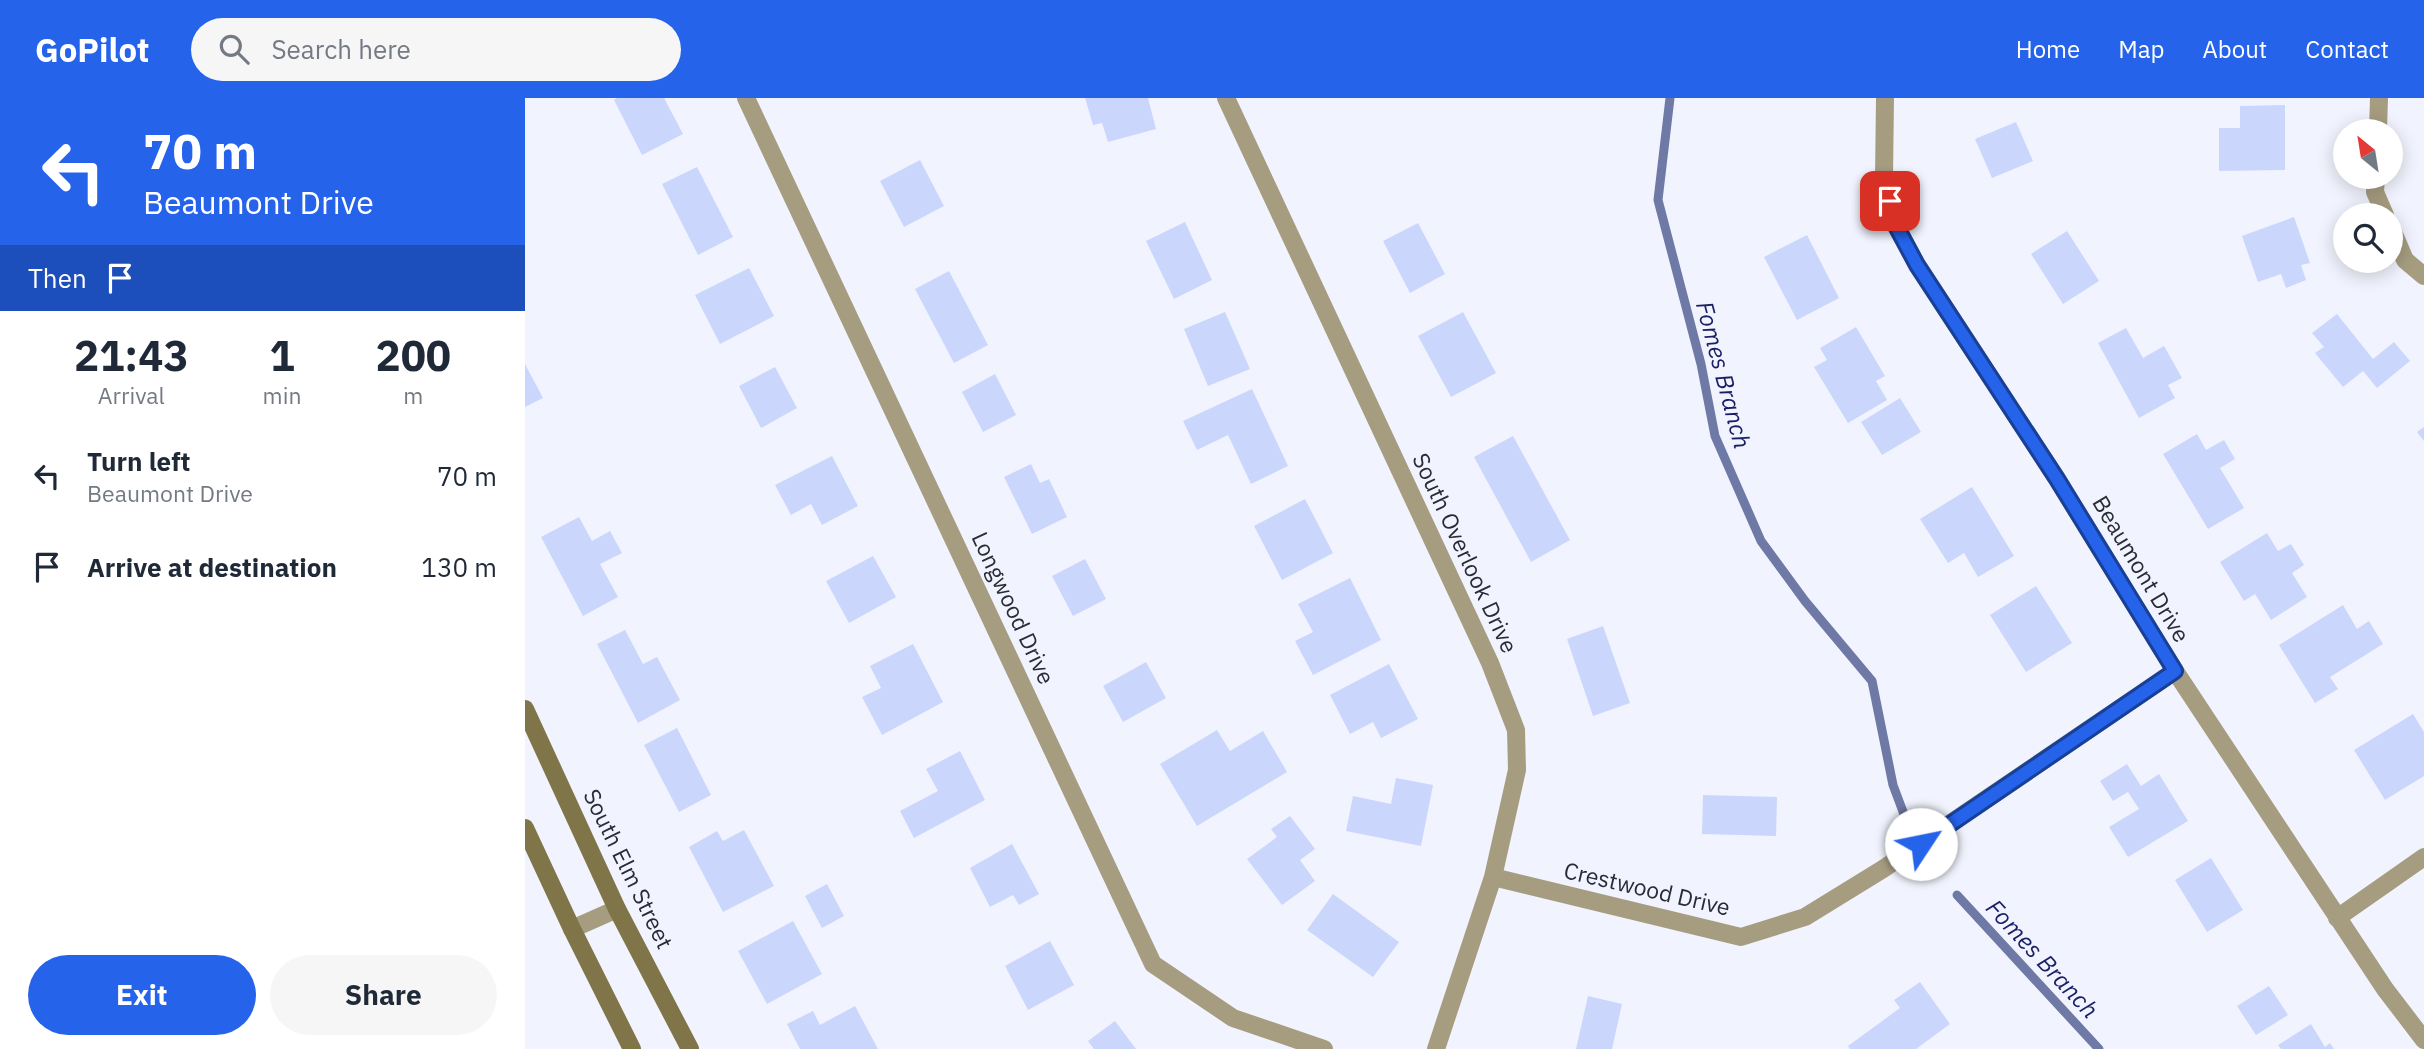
<!DOCTYPE html>
<html lang="en">
<head>
<meta charset="utf-8">
<style>
	:root { --surface:#fff; --page:#f6f6f7; --text:#1f2937; --muted:#747a83; --accent:#2563eb }
	body { margin:0; font-family:"IBM Plex Sans",sans-serif; background:var(--page); color:var(--text); height:100vh; display:flex; flex-direction:column; font-size:26px; white-space:nowrap }
	* { box-sizing:border-box; margin:0 }
	p { font-size:23px; color:var(--muted) }
	.icon { flex:none; width:38px; height:38px; fill:none; stroke:currentColor; stroke-width:2; stroke-linecap:round; stroke-linejoin:round }
	.map { position:relative; flex:1; overflow:hidden }
	.details { display:flex; flex-direction:column; background:var(--surface); width:525px }
	.details>* { flex:none }
	.guide { background:#2563eb; color:#fff; overflow:hidden }
	.needle { width:46px; rotate:330deg }
	.tools { position:absolute; left:1808px; top:21px; display:grid; gap:14px }
	.tools a { display:grid; place-items:center; width:70px; height:70px; border-radius:50%; background:var(--surface); box-shadow:0 4px 18px #0003; font-size:35px }
	.pin { position:absolute; display:grid; place-items:center; width:60px; height:60px; color:#fff; margin:-30px; border-radius:14px; box-shadow:0 4px 10px #0006 }
	.me { position:absolute; width:77px; margin:-38px; rotate:56deg; stroke-linejoin:round; filter:drop-shadow(0 0 5px #0008) }
	.turn { display:flex; align-items:center; gap:24px; height:147px; padding:0 28px; font-size:32px }
	.turn .icon { width:91px; height:91px; stroke-width:2.5 }
	.turn b { display:block; font-size:49px; line-height:60px }
	.then { display:flex; align-items:center; height:66px; padding:0 28px; background:#0003; gap:14px; font-size:26px }
	.eta { display:flex; justify-content:space-evenly; align-items:center; height:119px; text-align:center }
	.eta b { font-size:42px; font-weight:700; line-height:49px }
	.primary-button { display:flex; gap:14px; margin-top:auto; padding:14px 28px }
	.primary-button a { flex:1; height:80px; border-radius:42px; background:var(--accent); color:#fff; font-size:28px; font-weight:700; line-height:80px; text-align:center }
	.primary-button a+a { background:var(--page); color:var(--text) }
	ul { padding:0; list-style:none }
	li { display:flex; align-items:center; gap:21px; height:91px; padding:0 28px }
	li div { flex:1 }
	li b { display:block; font-size:26px }
	li em { font-style:normal }
	header { display:flex; align-items:center; gap:42px; box-sizing:border-box; height:98px; padding:0 35px; background:var(--accent); color:#fff }
	header strong { font-size:33px }
	nav { display:flex; gap:38px; margin-inline-start:auto; font-size:24px }
	.search { width:490px; height:63px; background:var(--page); display:flex; align-items:center; gap:18px; box-sizing:border-box; padding:0 24px; border-radius:38px; color:var(--muted); font-size:26px }
	main { display:flex; flex:1; min-height:0 }
	.map>svg:first-child { display:block }
	.lines { fill:none; stroke-linecap:round; stroke-linejoin:round }
	.stream { stroke:#6e79a6; stroke-width:9 }
	.building { fill:#cbd6fd }
	.street { stroke:#a69d81; stroke-width:18 }
	.secondary { stroke:#807449; stroke-width:18 }
	.route-casing { stroke:#184099; stroke-width:18 }
	.route { stroke:#2563eb; stroke-width:12 }
	.labels { text-anchor:middle; stroke-width:5; stroke-linejoin:round; paint-order:stroke }
	.street-label { font-size:23px; fill:#292c35; stroke:#f1f4fe }
	.water-label { font-size:24px; font-style:italic; fill:#1a1f65; stroke:#f1f4fe }
</style>
</head>
<body>
<header>
<strong>GoPilot</strong>
<div class="search"><svg class="icon" aria-label="search" viewBox="0 0 24 24"><circle cx="10" cy="10" r="6"/><path d="M15 15l6 6"/></svg>Search here</div>
<nav><a>Home</a><a>Map</a><a>About</a><a>Contact</a></nav>
</header>
<main>
<section class="details">
<div class="guide">
<div class="turn"><svg class="icon" aria-label="left" viewBox="0 0 24 24"><path d="M17 20v-9H6M10 6l-5 5 5 5"/></svg><div><b>70 m</b>Beaumont Drive</div></div>
<div class="then">Then<svg class="icon" aria-label="arrive" viewBox="0 0 24 24"><path d="M6 21V4h12l-3 4 3 4H6"/></svg></div>
</div>
<div class="eta">
<div><b>21:43</b><p>Arrival</p></div>
<div><b>1</b><p>min</p></div>
<div><b>200</b><p>m</p></div>
</div>
<ul>
<li><svg class="icon" aria-label="left" viewBox="0 0 24 24"><path d="M17 20v-9H6M10 6l-5 5 5 5"/></svg><div><b>Turn left</b><p>Beaumont Drive</p></div><em>70 m</em></li>
<li><svg class="icon" aria-label="arrive" viewBox="0 0 24 24"><path d="M6 21V4h12l-3 4 3 4H6"/></svg><div><b>Arrive at destination</b></div><em>130 m</em></li>
</ul>
<div class="primary-button"><a>Exit</a><a>Share</a></div>
</section>
<div class="map">
<svg width="1899" height="951" viewBox="0 0 1899 951">
	<rect width="100%" height="100%" fill="#f1f4fe"/>
	<g class="lines">
		<path class="stream" d="M1145 0 1133 102 1176 266 1190 338 1236 443 1280 503 1347 583 1368 687 1383 727
			M1432 797 1574 951"/>
	</g>
	<path class="building" d="M92 0H139L158 36 117 57 89 2Z
		M560 0H623L631 31 583 44 577 25 568 27Z
		M1760 7V72L1694 73V30H1715V8Z
		M1491 24 1508 63 1467 80 1450 41Z
		M395 62 419 108 379 129 355 83Z
		M172 69 208 139 173 157 137 86Z
		M1769 119 1785 165 1776 167 1781 182 1761 190 1756 176 1733 184 1717 138Z
		M660 124 687 182 649 201 621 143Z
		M893 125 920 176 885 195 858 143Z
		M1542 133 1574 183 1538 206 1506 156Z
		M1282 137 1314 200 1272 222 1239 159Z
		M224 170 249 218 195 246 170 197Z
		M424 173 463 247 429 265 390 191Z
		M700 214 725 271 683 288 659 231Z
		M938 214 971 275 926 299 893 238Z
		M1812 216 1848 261 1869 244 1885 263 1852 290 1838 273 1818 289 1790 255 1799 249 1787 235Z
		M1331 229 1360 278 1351 283 1362 302 1323 325 1289 269 1302 262 1295 250Z
		M1601 230 1618 260 1639 248 1657 280 1643 287 1650 300 1614 320 1573 245Z
		M0 266 18 300 0 309Z
		M250 269 272 310 236 330 214 288Z
		M470 276 491 317 458 334 437 294Z
		M727 291 763 368 726 386 703 337 672 352 658 323Z
		M1375 300 1396 334 1357 357 1336 324Z
		M1899 329V343L1892 334Z
		M1672 336 1681 352 1699 342 1710 361 1695 370 1719 410 1683 431 1638 356Z
		M988 338 1045 442 1006 464 949 359Z
		M307 358 333 408 297 427 286 406 266 417 250 387Z
		M506 366 515 385 524 381 542 419 507 436 479 379Z
		M1447 389 1489 458 1453 479 1439 455 1423 465 1395 421Z
		M780 401 808 455 757 482 729 428Z
		M54 419 67 443 85 433 97 455 75 466 93 499 58 518 16 439Z
		M1742 435 1753 453 1766 446 1779 467 1767 475 1782 499 1746 522 1730 496 1719 503 1695 464Z
		M348 458 371 499 324 525 301 483Z
		M560 461 581 501 548 518 527 478Z
		M825 480 856 542 788 577 770 543 788 534 773 506Z
		M1511 488 1547 545 1501 574 1465 517Z
		M1818 507 1832 531 1844 523 1858 546 1805 579 1813 591 1790 605 1754 547Z
		M1078 528 1105 605 1068 618 1042 541Z
		M100 532 118 566 132 559 155 602 113 625 72 546Z
		M388 546 418 604 357 637 337 599 356 590 345 568Z
		M621 564 641 600 598 624 578 588Z
		M864 566 893 621 856 640 848 624 825 636 805 597Z
		M1888 616 1899 634V678L1860 702 1829 652Z
		M152 630 186 697 154 714 119 647Z
		M692 632 705 653 738 633 762 674 672 728 635 666Z
		M435 653 460 702 389 740 375 713 413 693 401 671Z
		M1602 666 1616 688 1634 676 1663 723 1603 759 1584 729 1614 711 1603 694 1588 703 1575 683Z
		M871 680 908 687 896 748 821 733 828 698 866 706Z
		M1178 697 1252 699 1251 738 1177 736Z
		M765 718 790 751 775 762 790 783 757 807 722 761 752 739 746 731Z
		M219 732 249 788 198 814 164 749 192 733 198 743Z
		M487 746 514 796 494 807 488 797 465 809 445 770Z
		M1686 760 1718 812 1682 834 1650 782Z
		M302 786 319 818 297 830 280 798Z
		M808 796 874 844 848 879 782 832Z
		M268 823 297 876 242 906 213 853Z
		M525 843 549 887 503 912 480 868Z
		M1395 884 1425 926 1391 951H1325L1323 948 1375 910 1369 902Z
		M1744 888 1763 917 1731 937 1712 908Z
		M1063 898 1097 906 1087 951H1051Z
		M330 908 353 951H275L262 926 288 913 295 927Z
		M590 923 611 951H569L563 943Z
		M1786 926 1800 949 1805 945 1809 951H1756L1753 947Z"/>
	<g class="lines">
		<path class="street" d="M221 0 628 866 708 920 799 951
			M701 0 965 565 991 632 992 672 968 779 911 951
			M1360 0 1359 80 1370 126 1392 167 1532 381 1650 573 1860 891 1899 942
			M1853 33 1854 0
			M1851 79 1850 94 1860 117
			M1866 129 1880 162 1899 178
			M968 779 1216 839 1280 819 1358 771 1650 573
			M1812 820 1899 759
			M47 831 92 811"/>
		<path class="secondary" d="M0 611 92 811 165 951
			M0 730 47 831 107 951"/>
	</g>
	<g class="lines">
		<g class="route-casing">
			<path id="route" d="M1365 103 1370 126 1392 167 1532 381 1650 573 1396 746"/>
		</g>
		<use href="#route" class="route"/>
	</g>
	<g class="labels">
		<g class="street-label">
			<text transform="translate(940 455) rotate(65)" y="8">South Overlook Drive</text>
			<text transform="translate(1616 471) rotate(59)" y="8">Beaumont Drive</text>
			<text transform="translate(488 510) rotate(65)" y="8">Longwood Drive</text>
			<text transform="translate(103 771) rotate(64)" y="8">South Elm Street</text>
			<text transform="translate(1122 791) rotate(13)" y="8">Crestwood Drive</text>
		</g>
		<g class="water-label">
			<text transform="translate(1198 277) rotate(75)" y="8">Fomes Branch</text>
			<text transform="translate(1517 861) rotate(47)" y="8">Fomes Branch</text>
		</g>
	</g>
</svg>
<div class="tools">
<a><svg class="needle" viewBox="-14 -14 28 28"><path d="M0-13l5 13h-10z" fill="#e53935"/><path d="M0 13l5-13h-10z" fill="#747a83"/></svg></a>
<a><svg class="icon" aria-label="search" viewBox="0 0 24 24"><circle cx="10" cy="10" r="6"/><path d="M15 15l6 6"/></svg></a>
</div>
<div class="pin" style="left:1365px;top:103px;background:#d93025"><svg class="icon" aria-label="arrive" viewBox="0 0 24 24"><path d="M6 21V4h12l-3 4 3 4H6"/></svg></div>
<svg class="me" style="left:1396px;top:746px" viewBox="-20 -20 40 40"><circle r="19" fill="#fff"/><path d="M0-13L10 11 0 6-10 11z" fill="#2563eb"/></svg>
</div>
</main>
</body>
</html>
